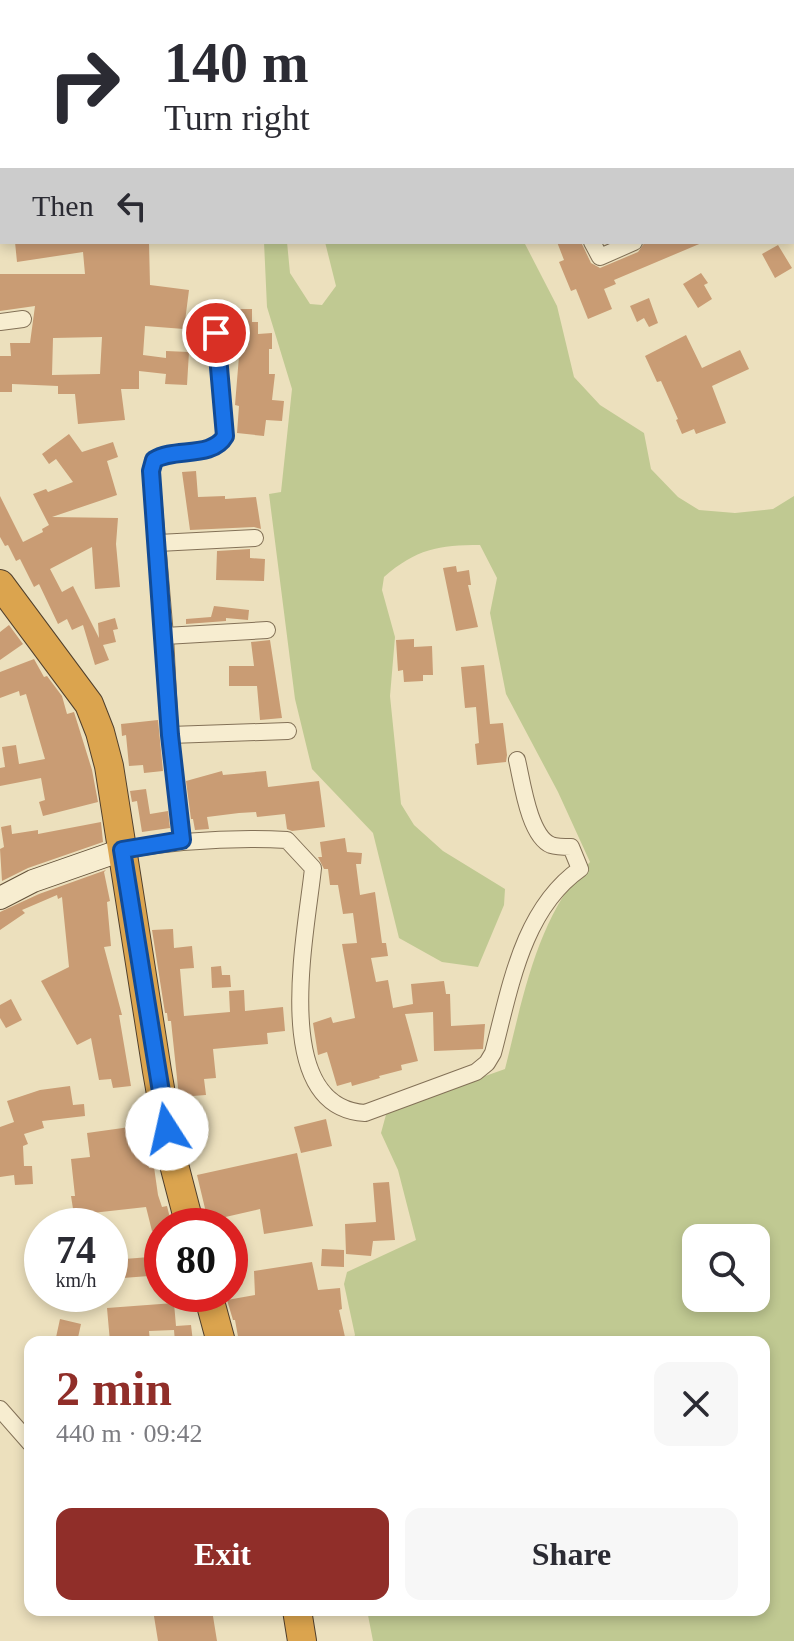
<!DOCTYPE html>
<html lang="en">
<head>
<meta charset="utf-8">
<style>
	:root { --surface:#fff; --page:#f7f7f7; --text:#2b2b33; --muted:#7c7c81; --accent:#902e29 }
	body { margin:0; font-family:"Times New Roman",serif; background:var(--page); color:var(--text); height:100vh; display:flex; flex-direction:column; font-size:30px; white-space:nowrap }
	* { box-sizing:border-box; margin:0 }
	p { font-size:26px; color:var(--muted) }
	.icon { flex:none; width:44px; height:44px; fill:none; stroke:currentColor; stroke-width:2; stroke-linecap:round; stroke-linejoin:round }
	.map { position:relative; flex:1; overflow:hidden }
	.drawer { position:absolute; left:24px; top:1336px; width:746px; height:280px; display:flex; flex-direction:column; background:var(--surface); border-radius:16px; box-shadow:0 4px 12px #0003 }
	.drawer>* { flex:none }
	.top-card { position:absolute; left:0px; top:0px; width:794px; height:244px; box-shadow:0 4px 12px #0003; background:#fff; color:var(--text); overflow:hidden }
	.controls { position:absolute; left:682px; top:1224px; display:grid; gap:16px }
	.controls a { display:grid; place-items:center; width:88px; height:88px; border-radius:16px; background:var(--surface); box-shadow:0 4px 12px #0003; font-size:40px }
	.speed { position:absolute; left:24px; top:1208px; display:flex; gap:16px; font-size:40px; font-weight:700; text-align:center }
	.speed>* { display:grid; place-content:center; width:104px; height:104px; border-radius:50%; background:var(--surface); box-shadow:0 4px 12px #0003; line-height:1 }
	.speed small { font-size:20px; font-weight:400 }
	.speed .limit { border:12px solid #d22; background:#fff; color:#111 }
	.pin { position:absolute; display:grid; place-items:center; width:68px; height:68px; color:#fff; margin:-34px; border:4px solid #fff; border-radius:50%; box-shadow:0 2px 8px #0007 }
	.me { position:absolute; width:88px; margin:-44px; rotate:350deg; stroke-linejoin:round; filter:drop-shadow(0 0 6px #0008) }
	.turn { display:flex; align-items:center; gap:28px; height:168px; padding:0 32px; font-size:36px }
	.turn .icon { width:104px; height:104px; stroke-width:2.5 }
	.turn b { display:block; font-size:56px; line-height:68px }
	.then { display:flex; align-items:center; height:76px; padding:0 32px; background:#0003; gap:16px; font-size:30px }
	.round { display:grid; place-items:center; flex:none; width:84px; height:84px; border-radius:16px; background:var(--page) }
	.headline { display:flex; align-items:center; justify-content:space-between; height:136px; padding:0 32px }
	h1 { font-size:48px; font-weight:800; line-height:60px; color:var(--accent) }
	.primary-button { display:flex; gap:16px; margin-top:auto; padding:16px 32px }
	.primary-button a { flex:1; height:92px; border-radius:16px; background:var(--accent); color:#fff; font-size:32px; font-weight:800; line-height:92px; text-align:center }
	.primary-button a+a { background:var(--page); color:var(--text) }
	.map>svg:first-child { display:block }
	.green { fill:#c0c992; fill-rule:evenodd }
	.building { fill:#c99c74; fill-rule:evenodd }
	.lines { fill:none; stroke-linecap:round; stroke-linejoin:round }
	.street-casing { stroke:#837157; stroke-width:18 }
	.secondary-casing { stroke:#64523a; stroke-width:24 }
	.highway-casing { stroke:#503f2c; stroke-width:30 }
	.street { stroke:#f7edd0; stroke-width:16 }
	.secondary { stroke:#f7edd0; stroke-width:22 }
	.highway { stroke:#dba44e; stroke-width:28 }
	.route-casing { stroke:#114b97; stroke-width:20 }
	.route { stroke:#1a73e8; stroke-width:14 }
</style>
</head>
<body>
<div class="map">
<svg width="794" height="1641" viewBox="0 0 794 1641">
	<rect width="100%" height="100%" fill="#ece0bd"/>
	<path class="green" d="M264 242H287L290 273 310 304 322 305 336 286 325 242H524L557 306 574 377 600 405 644 433 651 469 678 497 699 510 735 513 773 509 794 496V1641H373L367 1610H764V1342H352L355 1335 344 1284 347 1272 416 1240 398 1170 381 1133 387 1111 505 1069C523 998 537 916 590 862L558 792 506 694 490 613 497 578 480 545C439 545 416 549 384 577L382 590 395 637 390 696 401 804 414 825 443 851 505 889 504 905 478 967 442 962 399 938 373 833 312 769 295 699 269 494 281 492 292 389 267 307ZM696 1238H756V1298H696Z"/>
	<path class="building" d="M15 242H149L150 285 189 290 184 329 145 326 143 355 166 358V351L189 352 187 385 165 384 166 374 139 371V389H121L125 420 78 424 75 394H58V386L12 384V392H0V356H11L10 343H30L35 306 0 311V274H85L83 252 17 262ZM102 337 100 374 52 375 53 338Z
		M557 242H581L591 263 600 268 638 252 645 242H704L614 280 616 284 604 289 612 309 588 319 576 289 571 291 559 262 564 260Z
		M778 245 792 268 775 278 762 254Z
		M701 273 708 283 704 285 712 299 698 308 683 284Z
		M649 298 658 323 649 327 644 318 637 322 630 306Z
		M236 309H252V322H258V334L272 333V349H269V374H275L272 400 284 401 282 421 266 420 264 436 237 433 239 406 235 405 239 356H237Z
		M686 335 702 368 740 350 749 369 712 386 726 423 696 434 694 429 682 434 676 420 678 419 661 381 657 382 645 356Z
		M69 434 82 452 113 442 118 457 107 461 117 495 52 517 118 518 116 544 120 587 95 589 92 547 50 569 62 592 73 586 99 638 98 623 115 618 118 629 113 630 116 642 103 645 109 660 95 665 83 625 72 630 67 619 58 624 39 584 34 587 20 559 16 561 8 545 5 546 0 537V496L23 542 43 532 42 529 49 525 33 494 46 489 48 492 73 482 56 459 49 464 42 454Z
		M196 471 198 497 225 496V499L256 497 261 529 254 527 190 530 182 472Z
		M250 549V558L265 559 264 581 216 580 217 551Z
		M456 566 457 572 469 570 471 585H468L478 627 456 631 443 568Z
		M214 606 249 610 248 620 226 618V621L186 624V619L211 617Z
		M9 625 23 644 0 660V632Z
		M414 639V647L432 646 433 675H423V681L404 682 403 670 398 671 396 640Z
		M270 640 282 718 260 720 257 686H229V666H254L251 642Z
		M34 659 44 677 47 676 62 696 67 714 74 712 92 770 98 802 43 816 39 802 45 800 41 778 0 786V768L5 767 2 747 16 745 19 764 45 759 26 694 20 696 19 691 0 698V672Z
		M484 665 490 724 503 723 507 755 506 762 477 765 475 744 479 743 476 707 465 708 461 667Z
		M158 720 163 771 144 773 143 765 129 766 126 735 122 736 121 724Z
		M222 771 223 775 266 771 268 787 319 781 325 827 292 831 287 829 285 814 257 817 256 812 239 813 207 817 209 829 195 830 193 819H191L186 781Z
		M146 789 150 814 168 811 170 828 142 832 137 801 132 802 130 791Z
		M101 822 103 842 28 868 2 881 0 849 4 847 1 827 11 825 12 834 38 830V834Z
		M345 838 347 852 362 853 361 864H356L360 895 375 892 382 943H386L388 956 371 958 376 982 388 980 393 1008 413 1004 411 984 444 981 446 994H450L451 1026 485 1024 483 1049 434 1051 433 1012 405 1014 418 1061 401 1065 402 1070 379 1076 380 1078 352 1086 351 1082 337 1086 327 1052 318 1055 313 1023 331 1017 333 1023 355 1018 342 944 357 943 353 913 343 914 338 885H330L328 869H324L318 857H322L320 842Z
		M106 870 104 872 110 901 107 902 111 946 104 947 122 1015H119L131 1086 113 1088 111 1079 99 1080 91 1038 77 1045 41 981 69 967 62 897 58 899 57 895 22 910 25 913 0 930V912L39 894Z
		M173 929 174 948 192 946 194 968 180 969 184 1016 230 1012 229 991 244 990 245 1011 283 1007 285 1031 267 1033 268 1044 213 1049 216 1078 204 1079 206 1095 179 1097 171 1021H168L167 1013H165L152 930Z
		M221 966 222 975H230L231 987 212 988 211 967Z
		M11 999 22 1020 6 1028 0 1018V1005Z
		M70 1086 73 1105 84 1104 85 1116 42 1121 44 1128 24 1134 28 1144 23 1146 24 1166H32L33 1184 15 1185 14 1175 0 1177V1127L14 1122 7 1101 40 1090Z
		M326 1119 332 1146 301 1153 294 1127Z
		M130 1127V1133L144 1131 149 1168 154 1167 158 1195 162 1207 167 1206 172 1226H162V1229L152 1231 146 1207 74 1215 71 1196H75L71 1159 90 1157 87 1133Z
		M297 1153 313 1226 264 1234 260 1209 208 1221 197 1175Z
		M389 1182 395 1240 373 1241 371 1256 346 1254 345 1224 376 1222 373 1183Z
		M322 1249 344 1250V1267L321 1266Z
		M162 1256V1275L110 1279 112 1260Z
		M312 1262 318 1290 340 1288 342 1309 339 1310 345 1337 319 1342H239L235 1320H233L227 1300 255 1295 254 1271Z
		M174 1303 176 1326 191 1325 193 1342H175L174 1330 149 1331 150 1342H110L107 1308Z
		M60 1319 81 1324 77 1342H55Z
		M153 1610H212L217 1641H158Z"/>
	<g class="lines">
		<g class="street-casing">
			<path id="street" d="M344 0 345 2
				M496 0 497 2
				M574 0 575 2
				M661 0V2
				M194 2V0
				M310 2 313 0
				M792 6 794 5
				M792 173 794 172
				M0 209H2
				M592 242 600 257 634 242
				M0 322 23 319
				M158 543 255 538
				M165 636 267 630
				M170 735 288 731
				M182 840 170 735 165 636 151 471 154 460C174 447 212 459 225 436L216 333
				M122 850C177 841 230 837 287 840L313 868C307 930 268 1107 365 1113L476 1072 487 1063 493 1053C510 989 522 910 580 869L571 847C565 847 557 847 551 845 529 836 522 781 517 760
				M0 1409 30 1443"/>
		</g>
		<g class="secondary-casing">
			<path id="secondary" d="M0 898 33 881 122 850"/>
		</g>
		<g class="highway-casing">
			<path id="highway" d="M0 584 89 704 100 732 109 766 157 1071 172 1157 190 1226
				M208 1294 221 1342
				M297 1610 302 1641"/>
		</g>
		<use href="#street" class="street"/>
		<use href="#secondary" class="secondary"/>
		<use href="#highway" class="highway"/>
	</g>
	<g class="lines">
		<g class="route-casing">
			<path id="route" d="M167 1129 122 850 182 840 170 735 151 471 154 460C174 447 212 459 225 436L216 333"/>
		</g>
		<use href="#route" class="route"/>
	</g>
</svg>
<div class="controls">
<a><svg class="icon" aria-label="search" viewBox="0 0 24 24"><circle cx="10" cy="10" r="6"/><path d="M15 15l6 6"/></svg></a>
</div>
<div class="speed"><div>74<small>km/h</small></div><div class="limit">80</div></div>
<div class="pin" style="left:216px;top:333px;background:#d93025"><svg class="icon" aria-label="arrive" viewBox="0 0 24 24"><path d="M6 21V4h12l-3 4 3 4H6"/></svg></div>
<svg class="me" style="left:167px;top:1129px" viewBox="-20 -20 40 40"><circle r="19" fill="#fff"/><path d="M0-13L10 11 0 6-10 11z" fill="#1a73e8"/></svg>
<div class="top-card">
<div class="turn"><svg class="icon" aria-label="right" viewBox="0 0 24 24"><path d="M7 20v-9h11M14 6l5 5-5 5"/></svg><div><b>140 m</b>Turn right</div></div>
<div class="then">Then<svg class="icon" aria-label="left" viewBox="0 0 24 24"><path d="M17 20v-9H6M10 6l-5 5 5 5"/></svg></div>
</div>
<section class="drawer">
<div class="headline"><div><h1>2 min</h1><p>440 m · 09:42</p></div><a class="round"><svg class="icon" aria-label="close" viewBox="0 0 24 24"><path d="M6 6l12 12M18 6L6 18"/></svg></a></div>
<div class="primary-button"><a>Exit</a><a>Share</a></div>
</section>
</div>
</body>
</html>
